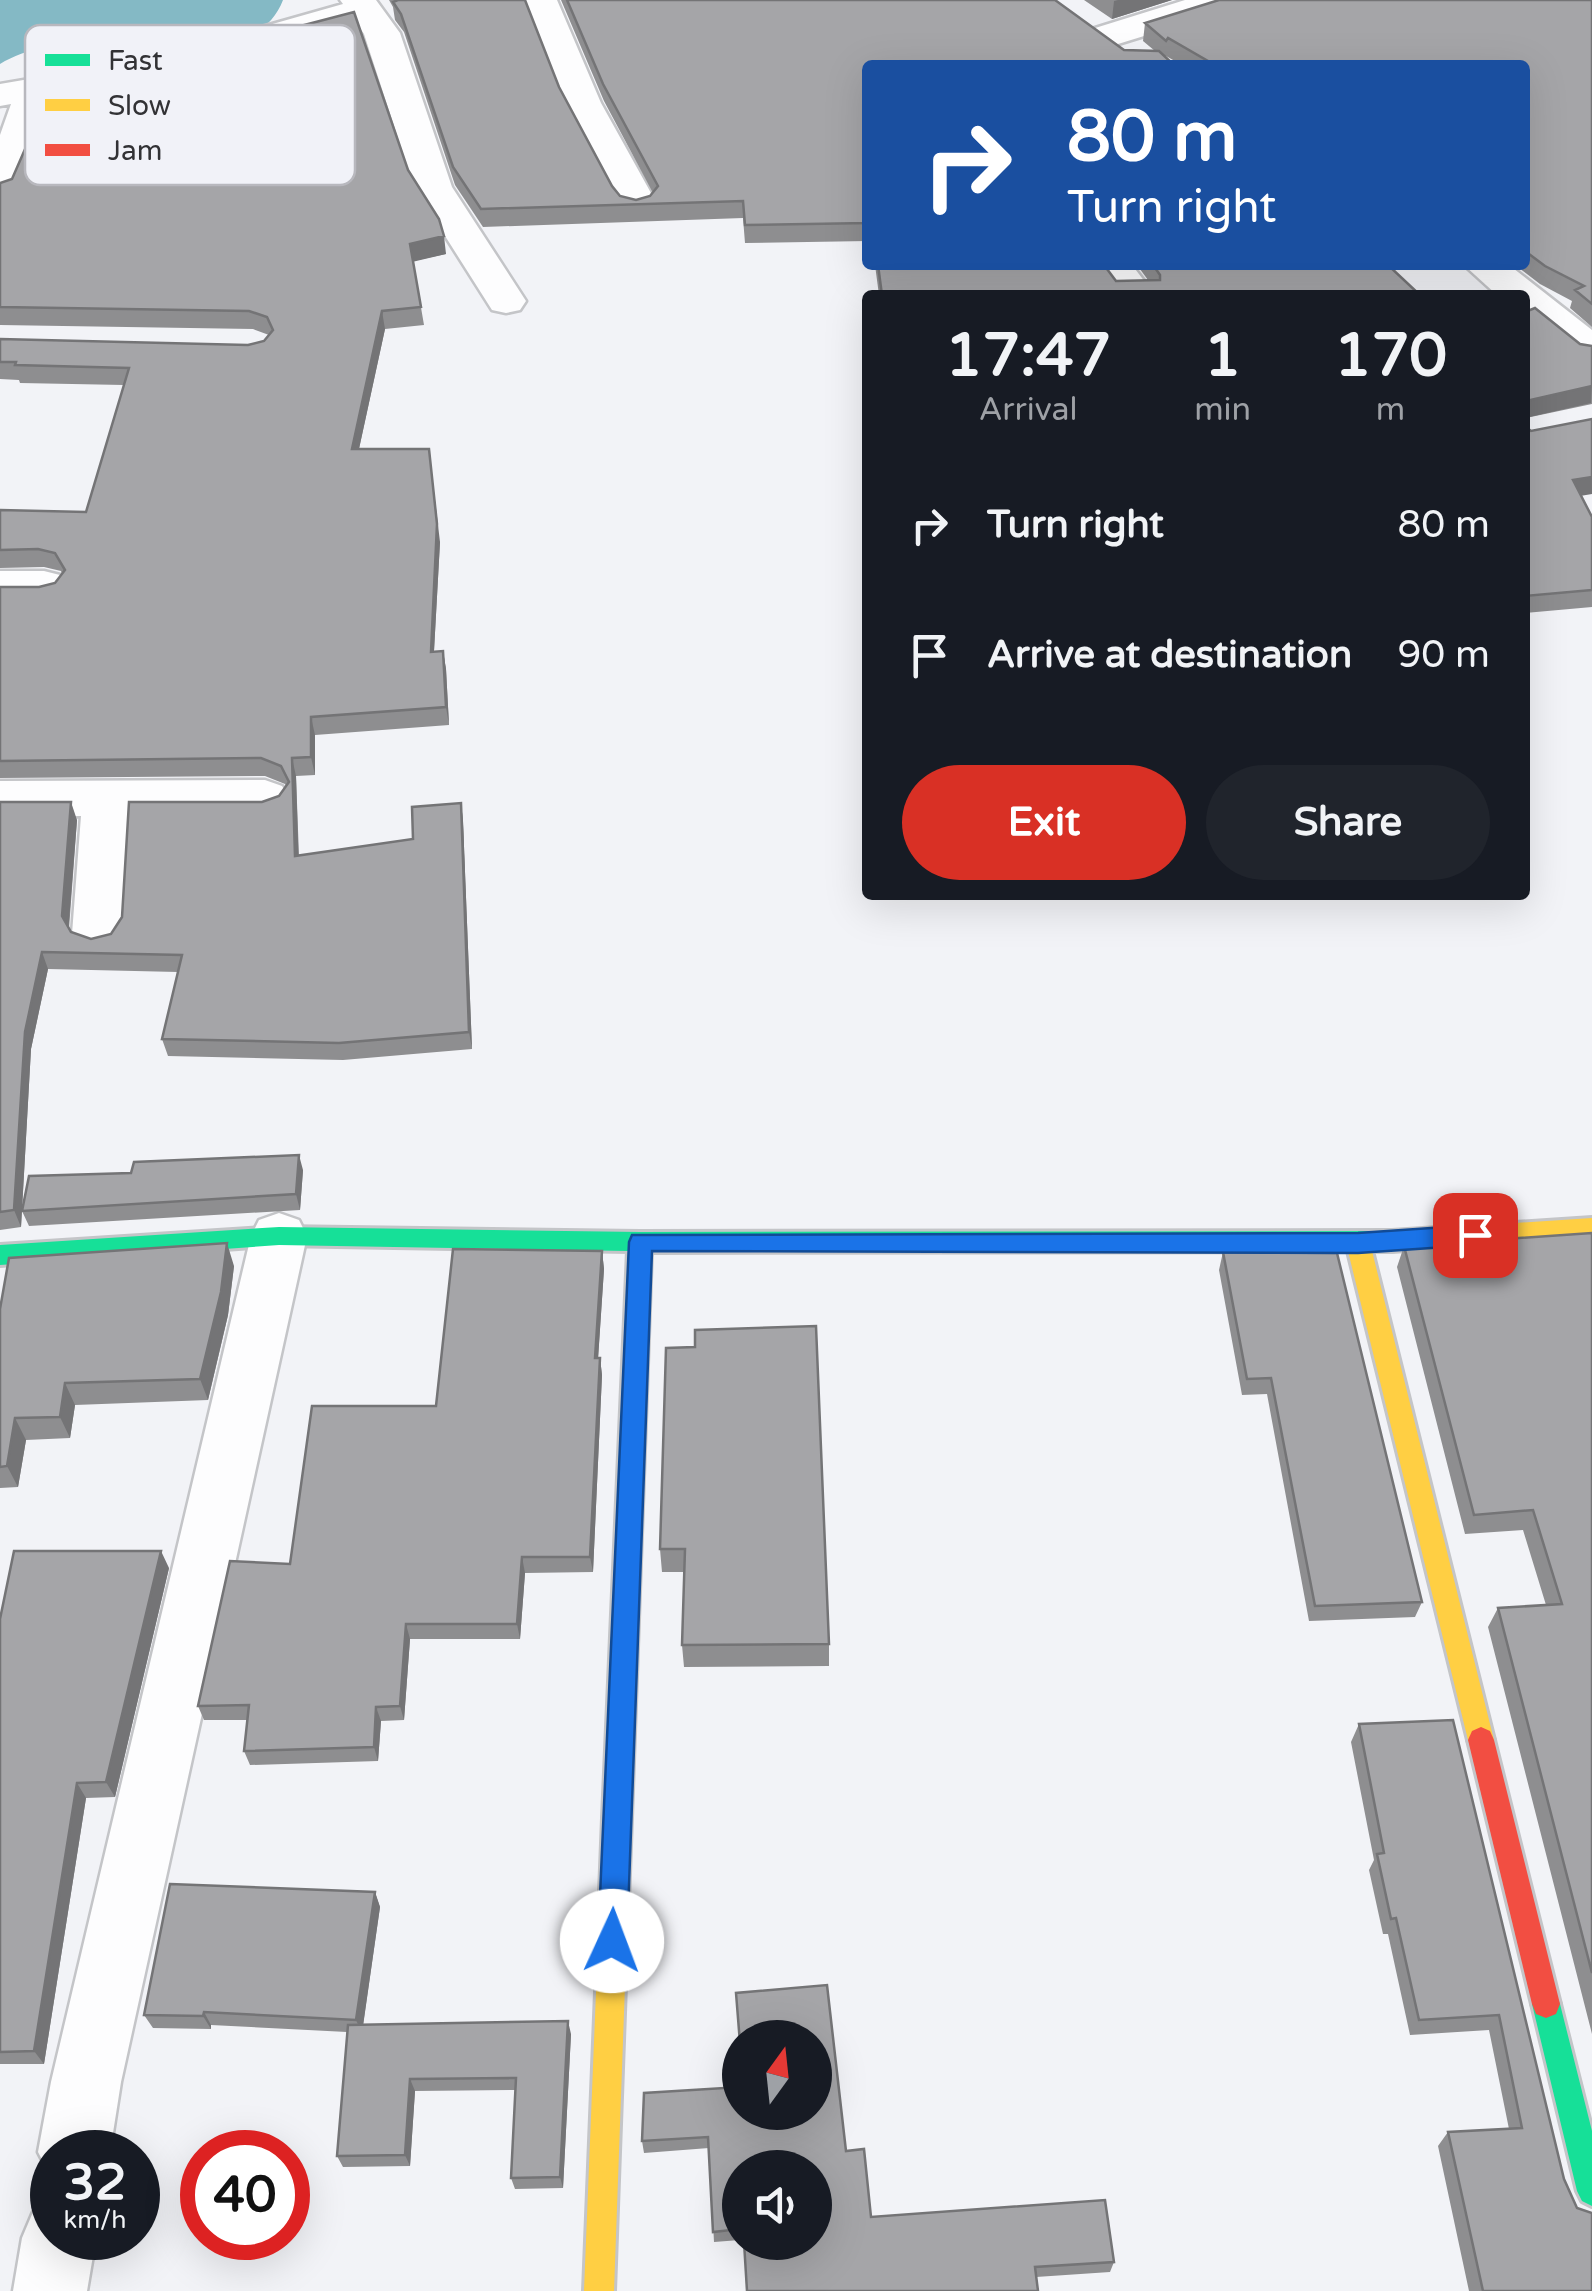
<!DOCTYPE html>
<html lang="en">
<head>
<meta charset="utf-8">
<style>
	:root { --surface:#171b24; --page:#20242c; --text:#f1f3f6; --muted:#9ea1a6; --accent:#d93025 }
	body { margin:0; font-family:"Varela Round",sans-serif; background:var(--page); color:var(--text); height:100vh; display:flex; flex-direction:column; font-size:38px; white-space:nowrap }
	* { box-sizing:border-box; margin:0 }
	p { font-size:32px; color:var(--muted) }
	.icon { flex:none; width:55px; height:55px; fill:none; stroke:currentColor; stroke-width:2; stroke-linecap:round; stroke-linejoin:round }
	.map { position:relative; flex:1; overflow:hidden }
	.sheet { position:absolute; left:862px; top:290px; width:668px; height:610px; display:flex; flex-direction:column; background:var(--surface); border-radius:10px; box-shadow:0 10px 40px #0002 }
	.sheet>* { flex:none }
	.top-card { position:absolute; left:862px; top:60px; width:668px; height:210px; border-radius:10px; box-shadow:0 10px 40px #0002; background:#1a4fa0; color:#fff; overflow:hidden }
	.needle { width:65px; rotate:15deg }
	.fabs { position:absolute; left:722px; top:2020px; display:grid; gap:20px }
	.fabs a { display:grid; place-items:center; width:110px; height:110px; border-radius:50%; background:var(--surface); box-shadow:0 10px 40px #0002; font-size:50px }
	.speed { position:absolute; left:30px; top:2130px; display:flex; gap:20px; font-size:50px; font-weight:700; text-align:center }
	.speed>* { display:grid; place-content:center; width:130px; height:130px; border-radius:50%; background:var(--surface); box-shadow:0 10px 40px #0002; line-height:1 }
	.speed small { font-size:25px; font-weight:400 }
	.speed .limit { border:15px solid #d22; background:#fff; color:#111 }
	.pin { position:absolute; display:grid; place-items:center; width:85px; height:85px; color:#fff; margin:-42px; border-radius:20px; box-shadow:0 5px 15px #0006 }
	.me { position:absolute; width:110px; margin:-55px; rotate:2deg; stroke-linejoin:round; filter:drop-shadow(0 0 8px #0008) }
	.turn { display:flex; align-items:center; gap:35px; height:210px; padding:0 40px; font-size:45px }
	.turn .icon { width:130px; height:130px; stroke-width:2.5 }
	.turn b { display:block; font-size:70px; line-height:85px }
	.eta { display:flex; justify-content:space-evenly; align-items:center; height:170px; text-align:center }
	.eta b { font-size:60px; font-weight:700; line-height:70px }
	.button { display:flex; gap:20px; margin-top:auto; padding:20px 40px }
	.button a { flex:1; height:115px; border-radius:60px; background:var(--accent); color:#fff; font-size:40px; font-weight:700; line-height:115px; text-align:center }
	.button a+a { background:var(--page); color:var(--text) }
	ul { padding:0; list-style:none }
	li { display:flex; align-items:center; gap:30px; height:130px; padding:0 40px }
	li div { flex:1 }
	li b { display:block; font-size:38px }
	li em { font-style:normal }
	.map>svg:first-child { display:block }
	.water { fill:#84b9c5 }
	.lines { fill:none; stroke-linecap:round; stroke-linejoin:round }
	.street-casing { stroke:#c4c5c8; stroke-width:5 }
	.fast-casing { stroke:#c4c5c8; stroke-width:6 }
	.slow-casing { stroke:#c4c5c8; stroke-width:6 }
	.jam-casing { stroke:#c4c5c8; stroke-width:6 }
	.street { fill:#fdfdfe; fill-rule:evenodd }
	.fast { fill:#16e098; fill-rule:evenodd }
	.slow { fill:#ffcf43; fill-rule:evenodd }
	.jam { fill:#f24e42; fill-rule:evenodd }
	.wall { fill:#8e8e90 }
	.shaded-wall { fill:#747476 }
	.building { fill:#a5a5a8; stroke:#747476; stroke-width:2.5 }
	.route { fill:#1a73e8; stroke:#114b97; stroke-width:2.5 }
	.key { fill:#f1f2f8; stroke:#b8b8be; stroke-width:2.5 }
	.key-label { font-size:28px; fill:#323235 }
</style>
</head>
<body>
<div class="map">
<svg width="1592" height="2291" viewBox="0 0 1592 2291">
	<rect width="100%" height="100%" fill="#f2f3f7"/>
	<path class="water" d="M0 0H283C254 78 106 44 44 48 29 50 13 56 0 64Z"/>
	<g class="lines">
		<g class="street-casing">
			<path id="street" d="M340 0H376L400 33 452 187 526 301 520 310 506 313 492 310 414 187 364 34 356 22 175 74 193 185 188 193 174 197 160 193 155 185 140 82 51 97 19 187 14 195 0 199V135L11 104 0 106V84L152 58 343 4Z
				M521 0H557L601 103 656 202 650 210 636 214 622 210 616 202 564 103Z
				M1185 0H1240L1235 8 1105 48 1092 45 1087 37 1092 29Z
				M1091 265H1132L1155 295H1114Z
				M1464 265H1509L1592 330V363L1577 359 1525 317V295H1497Z
				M0 571H44L60 575 67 586 60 597 44 601H0Z
				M265 780 282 786 290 798 282 810 265 816H131L124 934 116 948 98 953 80 948 72 934 81 816 0 817V781Z
				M279 1213 299 1220 307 1236 121 2082 110 2152H52V2179L38 2152 51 2082 251 1236 259 1220Z
				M52 2204V2238H96L87 2291H13L22 2238 33 2212Z"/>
		</g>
		<g class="fast-casing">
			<path id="fast" d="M279 1227 640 1232 1392 1231 1400 1234 1404 1241 1400 1248 1392 1251 651 1252 631 1818 627 1827 617 1831 607 1827 603 1818 628 1251 279 1245 0 1265V1245Z
				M1546 1990 1556 1994 1560 2004 1592 2131V2206L1582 2201 1577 2191 1532 2004 1536 1994Z"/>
		</g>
		<g class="slow-casing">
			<path id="slow" d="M1592 1218V1236L1392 1251 1384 1248 1380 1241 1384 1234 1392 1231Z
				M1358 1233 1366 1236 1370 1243 1494 1740 1490 1749 1481 1753 1472 1749 1468 1740 1346 1243 1350 1236Z
				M617 1805 627 1809 631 1818 614 2291H584L603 1818 607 1809Z"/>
		</g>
		<g class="jam-casing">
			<path id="jam" d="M1481 1727 1490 1731 1494 1740 1560 2004 1556 2014 1546 2018 1536 2014 1532 2004 1468 1740 1472 1731Z"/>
		</g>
		<use href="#street" class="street"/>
		<use href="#fast" class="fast"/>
		<use href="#slow" class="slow"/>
		<use href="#jam" class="jam"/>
	</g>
	<path class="wall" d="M389 0H525L559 87 612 186 620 196 636 200 650 196 653 193 604 101 561 0H1055L1124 50 1155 51 1143 41 1145 23 1592 0V327L1570 308 1572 301 1540 284 1515 265H1525V65H1182L1166 56 868 65V241L745 243 743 218 483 227 455 185 404 32 395 20 393 7Z
		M1084 0H1172L1112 19Z
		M178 58 408 170 446 254 413 261 424 325 385 329 359 449 440 542 434 651H443L446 669 449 725 315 735V775L296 776 299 856 413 839 461 803 463 821 472 1049 343 1060 168 1056 162 1039 178 972 48 969 31 1049 21 1227 0 1230V802L77 820 69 929 71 932 91 939 111 934 262 802 279 796 286 786 285 784 265 776 0 778V587H39L55 583 62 574 61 571 44 567 0 568V510L86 512 124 385 20 383 19 380 0 379V339L248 345 264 341 269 335 253 329 0 325V183L12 179 63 140 87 110 81 90 138 93 149 170 155 179 171 183 185 179 193 167Z
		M875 265H1104L1116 281 1148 280 1137 265H1388L1420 295H879Z
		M1525 312 1580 344 1592 346V404L1526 418V427L1581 496 1592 517V607L1525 613Z
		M303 1170 300 1210 29 1226 22 1211Z
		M1592 1233V2034L1488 1627 1498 1608 1546 1605 1523 1530 1465 1534 1397 1267 1404 1246Z
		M602 1251 604 1269 598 1358H600L602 1375 593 1572 525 1573 520 1639H410L404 1720 381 1721 378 1761 250 1765 244 1751 247 1720H204L198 1706 290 1564 436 1406Z
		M1223 1252 1422 1602 1415 1617 1309 1621 1267 1394 1242 1395 1219 1270Z
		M234 1266 228 1315 208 1400 75 1405 70 1438 26 1440 18 1487 0 1488V1309Z
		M666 1348 829 1644V1666L684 1667 682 1645 684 1572H662L660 1549Z
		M169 1568 115 1797 86 1798 44 2064H0V1619Z
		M1453 1720 1564 2179 1577 2208 1592 2291H1469L1438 2146 1448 2132 1509 2129 1489 2030 1410 2035 1388 1934H1383L1369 1870 1374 1860 1351 1742 1359 1724Z
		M375 1892 380 1907 363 2025 571 2034 563 2188 515 2189 511 2178 516 2090 415 2091 410 2166 343 2167 337 2156 347 2032 211 2025V2029L153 2028 144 2015Z
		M644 2093 846 2151 871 2217 1114 2262 1110 2272 1036 2277 1038 2291 740 2168V2240L714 2242 709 2148 644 2153 642 2141Z"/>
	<path class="shaded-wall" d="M1118 0H1172L1112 19 1114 1Z
		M134 75 138 93 151 186 147 168Z
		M444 236 446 254 412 262 410 244Z
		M382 311 385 329 355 467 352 449Z
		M1592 386 1591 403 1525 418 1526 401Z
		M429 449 440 542 433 669 431 652Z
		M1592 477V494L1568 498 1573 480Z
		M443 651 446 669 449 725 446 707Z
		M311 717 315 735V775L311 757Z
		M292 758 296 776 299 874 295 856Z
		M71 802 77 820 68 934 62 916Z
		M461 803 463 821 472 1049 469 1032Z
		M42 952 48 969 31 1049 21 1227 14 1210 25 1032Z
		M299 1155 303 1170 300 1210 296 1194Z
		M227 1243 234 1266 228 1315 208 1400 200 1379Z
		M602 1251 604 1269 597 1375 595 1358Z
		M600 1358 602 1375 593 1572 590 1557Z
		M65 1383 75 1405 70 1438 60 1417Z
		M15 1418 26 1440 18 1487 7 1466Z
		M161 1551 169 1568 115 1797 106 1782Z
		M522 1557 525 1573 520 1639 517 1624Z
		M406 1624 410 1639 404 1720 400 1706Z
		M376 1707 381 1721 378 1761 374 1747Z
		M77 1783 86 1798 44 2064 34 2051Z
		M375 1892 380 1907 362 2033 356 2020Z
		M204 2012 211 2025V2029L203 2016Z
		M568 2021 571 2034 563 2188 560 2177Z
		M410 2079 415 2091 410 2166 405 2155Z"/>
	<path class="building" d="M398 0H525L559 87 612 186 620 196 636 200 650 196 658 186 603 84 567 0H1055L1124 50 1159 51 1174 65H868V223L745 225 743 201 481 209 453 167 401 14 393 2Z
		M1219 0H1592V304L1575 290 1584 286 1545 266 1525 251V65H1215L1168 38 1166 41 1145 23Z
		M354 12 408 170 439 219 444 236 410 244 421 307 382 311 352 449H429L437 524 431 652 443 651 446 707 311 717V757L292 758 295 856 413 839 412 807 461 803 469 1032 339 1043 162 1039 182 955 42 952 25 1032 14 1210 0 1212V802H71L62 916 71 932 91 939 111 934 122 917 129 802H262L279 796 289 782 281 766 261 758 0 761V587H39L55 583 65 570 55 553 38 549 0 550V510L86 512 129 368 15 365 16 362H0V339L248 345 264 341 273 330 267 317 249 311 0 307V183L12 179 29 140H63L57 114 96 108 81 90 134 75 147 168 155 179 171 183 185 179 193 167 178 74 188 73 178 58Z
		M878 265H1104L1116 281 1160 280V275L1153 265H1388L1420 295H882Z
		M1535 308 1580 344 1592 346V386L1526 401V427L1531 431 1592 419V477L1573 480 1592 517V590L1525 596V312Z
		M299 1155 296 1194 22 1211 29 1176 131 1173 134 1162Z
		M1592 1233V1973L1498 1608 1562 1604 1533 1510 1474 1515 1404 1246Z
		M227 1243 221 1292 200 1379 65 1383 60 1417 15 1418 7 1466 0 1467V1309L9 1258Z
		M453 1249 602 1251 595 1358H600L590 1557H522L517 1624H406L400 1706 376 1707 374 1747 244 1751 249 1705 198 1706 230 1561 290 1564 312 1406H436Z
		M1223 1252 1337 1253 1422 1602 1315 1606 1271 1378 1247 1379Z
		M816 1326 829 1644 682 1645 685 1549H660L666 1348 695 1347V1330Z
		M14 1551H161L106 1782 77 1783 34 2051 0 2052V1619Z
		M1453 1720 1564 2179 1577 2208 1592 2213V2291H1483L1448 2132 1522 2128 1499 2015 1419 2020 1396 1918 1391 1919 1377 1854 1384 1853 1359 1724Z
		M170 1884 375 1892 356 2020 204 2012 203 2016 144 2015Z
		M827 1985 846 2151 864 2149 871 2217 1105 2200 1114 2262 1035 2267 1038 2291H747L744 2242H815V2168H740V2229L713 2232 708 2137 642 2141 644 2093 740 2087V2112H815V2038H740V2043L736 1993Z
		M568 2021 560 2177 511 2178 516 2078 410 2079 405 2155 337 2156 348 2025Z"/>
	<path class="route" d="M1475 1225 1483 1228 1487 1235 1483 1242 1475 1245 1358 1253 652 1251 627 1941 622 1951 612 1955 603 1951 598 1941 629 1242 632 1235 1358 1233Z"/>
	<rect x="25" y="25" width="330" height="160" rx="15" class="key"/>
	<rect x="45" y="54" width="45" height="12" fill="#16e098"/>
	<rect x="45" y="99" width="45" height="12" fill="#ffcf43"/>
	<rect x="45" y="144" width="45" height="12" fill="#f24e42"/>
	<g class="key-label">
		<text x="108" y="70">Fast</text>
		<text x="108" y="115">Slow</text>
		<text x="108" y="160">Jam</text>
	</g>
</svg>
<div class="fabs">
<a><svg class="needle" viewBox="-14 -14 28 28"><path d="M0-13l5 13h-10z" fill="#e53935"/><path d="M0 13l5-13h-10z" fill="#9ea1a6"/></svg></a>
<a><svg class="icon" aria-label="sound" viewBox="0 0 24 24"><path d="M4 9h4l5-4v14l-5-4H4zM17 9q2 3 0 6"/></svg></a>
</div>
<div class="speed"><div>32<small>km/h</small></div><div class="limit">40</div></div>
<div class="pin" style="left:1475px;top:1235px;background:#d93025"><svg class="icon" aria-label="arrive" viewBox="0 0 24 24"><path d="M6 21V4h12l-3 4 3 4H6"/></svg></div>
<svg class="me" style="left:612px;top:1941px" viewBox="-20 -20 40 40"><circle r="19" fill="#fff"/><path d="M0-13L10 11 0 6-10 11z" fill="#1a73e8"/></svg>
<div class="top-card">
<div class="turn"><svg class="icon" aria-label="right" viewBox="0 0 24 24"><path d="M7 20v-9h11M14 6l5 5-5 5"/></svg><div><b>80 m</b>Turn right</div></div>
</div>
<section class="sheet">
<div class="eta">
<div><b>17:47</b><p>Arrival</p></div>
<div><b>1</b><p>min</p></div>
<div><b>170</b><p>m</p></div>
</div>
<ul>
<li><svg class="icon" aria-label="right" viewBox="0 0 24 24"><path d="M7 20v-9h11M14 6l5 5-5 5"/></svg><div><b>Turn right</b></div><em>80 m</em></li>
<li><svg class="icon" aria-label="arrive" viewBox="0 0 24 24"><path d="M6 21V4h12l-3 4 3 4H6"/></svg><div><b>Arrive at destination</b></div><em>90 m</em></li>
</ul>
<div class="button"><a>Exit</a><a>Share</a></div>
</section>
</div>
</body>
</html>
